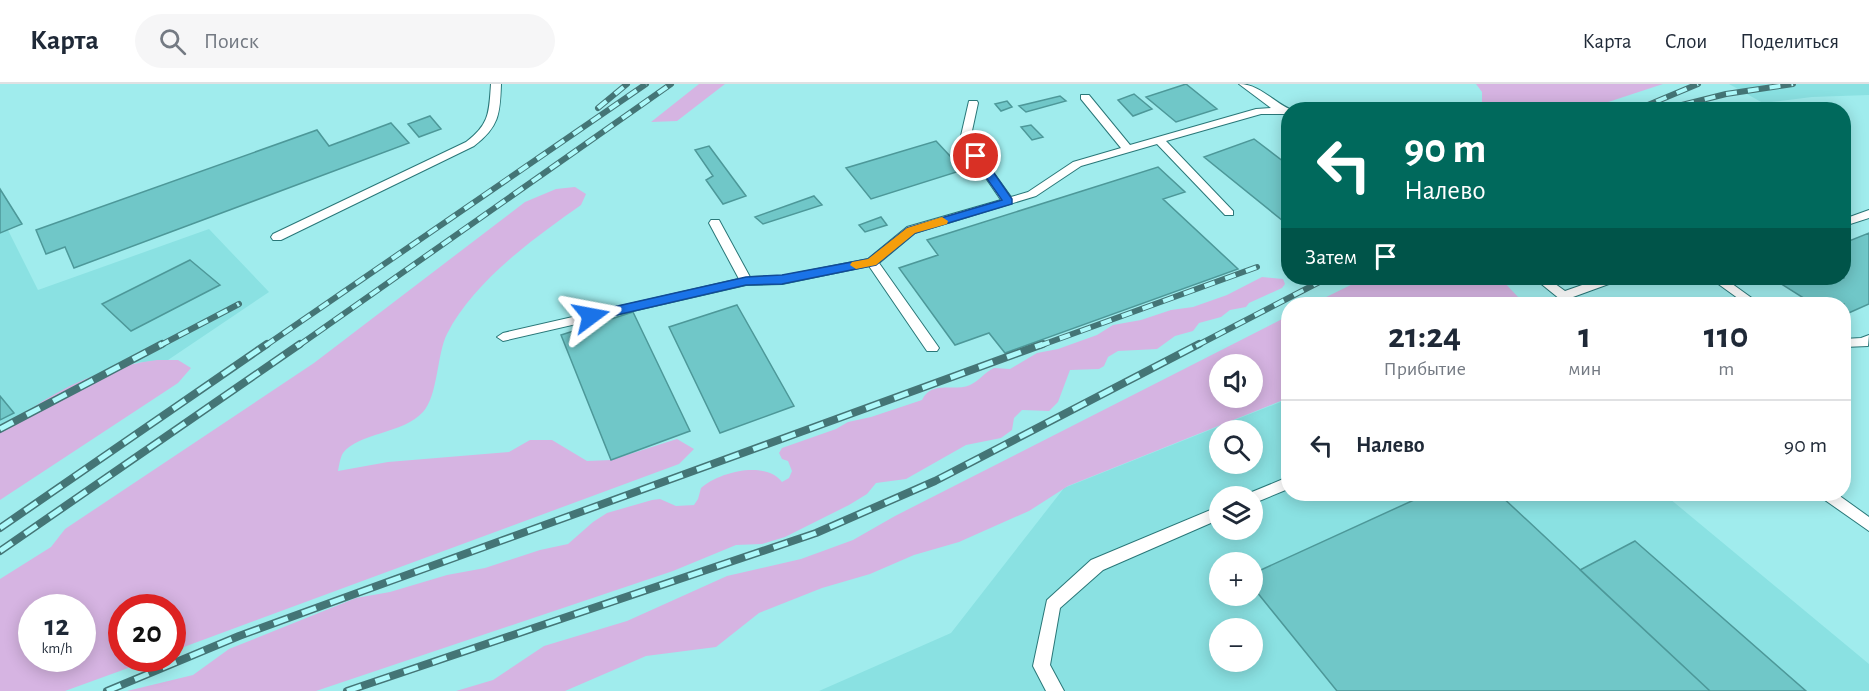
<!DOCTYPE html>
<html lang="ru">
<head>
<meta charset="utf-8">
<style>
	:root { --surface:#fff; --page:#f6f6f7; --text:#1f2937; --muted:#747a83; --line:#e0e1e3 }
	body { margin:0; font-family:"Alegreya Sans",sans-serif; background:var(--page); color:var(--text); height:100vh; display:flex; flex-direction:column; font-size:22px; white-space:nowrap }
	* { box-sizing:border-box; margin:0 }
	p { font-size:20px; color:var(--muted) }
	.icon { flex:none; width:33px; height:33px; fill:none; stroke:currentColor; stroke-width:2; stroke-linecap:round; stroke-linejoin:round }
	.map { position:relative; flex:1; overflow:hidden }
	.sheet { position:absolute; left:1281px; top:213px; width:570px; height:204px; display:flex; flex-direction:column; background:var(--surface); border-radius:24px; box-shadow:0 3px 15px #0003 }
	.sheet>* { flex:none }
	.banner { position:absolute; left:1281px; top:18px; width:570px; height:183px; border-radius:24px; box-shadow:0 3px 15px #0003; background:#00695c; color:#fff; overflow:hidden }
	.buttons { position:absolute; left:1209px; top:270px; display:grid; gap:12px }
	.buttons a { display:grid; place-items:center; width:54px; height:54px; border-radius:50%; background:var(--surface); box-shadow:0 3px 15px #0003; font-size:30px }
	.speed { position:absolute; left:18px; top:510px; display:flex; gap:12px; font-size:30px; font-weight:700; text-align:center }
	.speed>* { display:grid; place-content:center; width:78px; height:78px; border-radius:50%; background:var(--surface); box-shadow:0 3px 15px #0003; line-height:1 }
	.speed small { font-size:15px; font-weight:400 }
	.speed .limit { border:9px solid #d22; background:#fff; color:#111 }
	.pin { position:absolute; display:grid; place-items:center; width:51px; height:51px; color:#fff; margin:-26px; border:3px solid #fff; border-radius:50%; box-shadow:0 2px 6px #0007 }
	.me { position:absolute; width:66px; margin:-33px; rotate:77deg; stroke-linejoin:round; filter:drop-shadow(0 0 4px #0008) }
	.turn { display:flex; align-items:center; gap:21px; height:126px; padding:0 24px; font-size:27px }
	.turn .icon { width:78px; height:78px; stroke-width:2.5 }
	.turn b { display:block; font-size:42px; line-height:51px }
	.then { display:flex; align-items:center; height:57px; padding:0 24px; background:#0003; gap:12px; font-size:22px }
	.eta { display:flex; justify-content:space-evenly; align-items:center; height:102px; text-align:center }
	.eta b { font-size:36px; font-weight:700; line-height:42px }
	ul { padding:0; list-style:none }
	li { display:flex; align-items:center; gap:18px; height:90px; padding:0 24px; border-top:2px solid var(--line) }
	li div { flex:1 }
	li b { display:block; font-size:22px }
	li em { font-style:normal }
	header { display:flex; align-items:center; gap:36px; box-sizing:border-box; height:84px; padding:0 30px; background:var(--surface); border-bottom:2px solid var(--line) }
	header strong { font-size:28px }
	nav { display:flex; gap:33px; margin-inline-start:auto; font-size:21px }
	.search { width:420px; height:54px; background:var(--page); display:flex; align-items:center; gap:15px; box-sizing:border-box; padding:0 21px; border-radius:33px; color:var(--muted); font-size:22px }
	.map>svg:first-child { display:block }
	.built { fill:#8ae1e2; fill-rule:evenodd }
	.green { fill:#d6b4e2; fill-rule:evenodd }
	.building { fill:#70c7c8; stroke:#4d9899; stroke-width:1.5 }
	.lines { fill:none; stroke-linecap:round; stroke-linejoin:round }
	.lane-casing { stroke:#297778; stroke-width:2 }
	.lane { fill:#fff; fill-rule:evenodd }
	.rail-far1-casing { stroke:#447576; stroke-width:6 }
	.rail-casing { stroke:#447576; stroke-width:8 }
	.rail-far1 { stroke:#adf9fa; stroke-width:4; stroke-dasharray:11; stroke-linecap:butt }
	.rail { stroke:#adf9fa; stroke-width:5; stroke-dasharray:15; stroke-linecap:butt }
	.route { fill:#1a73e8; stroke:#114b97; stroke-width:1.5 }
	.slow { fill:#f59e0b }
</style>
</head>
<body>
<header>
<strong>Карта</strong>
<div class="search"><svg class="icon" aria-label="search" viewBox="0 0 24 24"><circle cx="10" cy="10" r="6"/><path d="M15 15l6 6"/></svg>Поиск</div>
<nav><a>Карта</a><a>Слои</a><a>Поделиться</a></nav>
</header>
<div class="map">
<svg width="1869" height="607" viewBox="0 0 1869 607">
	<rect width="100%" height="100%" fill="#a0eced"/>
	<path class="built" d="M1729 0H1869V11L1812 13 1763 19Z
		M0 105 22 140 8 146 38 206 209 145 269 208 168 276 134 279 86 295 42 318 0 345Z
		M1288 315V410H1664L1869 580V607H819L951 549 1064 404ZM1220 346H1252V380H1220ZM1220 412H1252V446H1220ZM1220 478H1252V512H1220ZM1220 544H1252V578H1220Z"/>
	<path class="green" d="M699 0H725L677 37 651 38Z
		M1476 0H1663L1587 25 1475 26 1482 20V8Z
		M575 103 586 110 581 121C534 154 473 198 447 250 437 269 438 312 423 328 403 350 358 349 343 369 340 374 339 382 338 387L388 378 509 368 530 356H552L587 377 611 376 677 355 694 365 679 380 173 567 172 524H122V574L153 575 65 607H0V495L51 463 65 445 314 279 525 118 556 105ZM32 524H82V574H32Z
		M1262 193 1283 195 1285 200 1282 204 1249 219 1246 223 1230 226 1221 233 1199 239 1193 247 1175 252 1157 265 1118 267 1108 273 1104 282 1099 285 1070 286 1058 318 1049 327 1022 326 1014 334 1012 346 1001 354 966 361 906 395 876 399 867 410 849 421 785 453 762 460 736 461 673 487 316 607H127L193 591 229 565 356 514 390 508 447 491 485 484 540 466 568 460 593 438 607 429 652 416 660 415 676 422 694 421 698 415 701 404C719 388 765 376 782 398L789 394 792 387 788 377 782 375 779 369 782 364 836 345 848 338 871 333 922 316C932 296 954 308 970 301 979 297 985 288 994 284L1010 285 1037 269 1058 265 1097 251 1113 241 1141 236 1171 226 1193 223 1227 211Z
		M1365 194H1500L1519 214 1530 220H1312Z
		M1288 232V314L1068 402 1029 427 959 458 914 471 870 490 822 504 759 529 716 563 646 572 565 607H456L493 596 544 562 627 537 727 492 801 475 853 456 895 432ZM1252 280V314H1220V280Z
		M157 276H178L191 284 178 299 0 416V345C15 336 29 326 43 317 78 295 116 281 157 276Z"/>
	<path class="building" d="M1186 0 1217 25 1176 38 1146 13Z
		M1134 10 1152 25 1133 32 1118 16Z
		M1060 12 1066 17 1026 28 1019 22Z
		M1007 17 1012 23 1001 27 995 20Z
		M430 32 441 45 419 53 408 40Z
		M391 39 409 59 74 184 65 163 46 170 36 146 317 46 329 62Z
		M1031 41 1043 53 1032 56 1021 43Z
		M1254 55 1288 81V141L1204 73Z
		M936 57 963 86 871 115 846 84Z
		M709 62 746 112 723 120 706 96 713 92 695 66Z
		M1158 83 1185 108 1163 115 1238 185 1005 269 989 249 955 261 899 184 938 171 927 156Z
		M0 105 22 140 0 149Z
		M814 112 822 121 763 140 755 133Z
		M881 133 887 141 865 148 859 141Z
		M1869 149V220L1844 231V220H1813L1772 194H1844V159Z
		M190 176 220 201 131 247 102 220Z
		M737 221 794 322 720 349 669 243Z
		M633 228 690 347 611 376 561 251Z
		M0 312 14 329 0 336Z
		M1427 410H1499L1710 607H1337L1252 502V490Z
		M1635 457 1806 607H1710L1580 486Z"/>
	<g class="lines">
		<g class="lane-casing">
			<path id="lane" d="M491 0H501C500 30 499 43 474 62L281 156H273L271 153 273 150 466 58C490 40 489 28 491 0Z
				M1239 0C1260 0 1274 19 1292 26H1288V30H1261L1166 57 1233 127V131H1225L1157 60 1081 82 1036 112 915 149 879 179 937 261 939 264 937 267H927L869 182 782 200 746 201 503 257 497 253 503 249 739 195 709 139 711 136H719L750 193 782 192 868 175 907 143 1001 116 960 56 969 17H977L978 19 970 56 1011 113 1028 108 1073 78 1121 64 1081 15V11H1089L1130 61 1256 25 1271 24Z
				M1869 126V134L1844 142V135Z
				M1534 194H1547L1565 207 1602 194H1619L1617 197 1573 213 1580 220H1566Z
				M1710 194H1724L1760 220H1746Z
				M1869 251 1868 262 1844 263V255L1861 254Z
				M1288 393V405L1252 420V412H1245L1247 410Z
				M1820 410H1837L1869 433V447L1822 414Z
				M1220 422V435L1103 486 1060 524 1050 581 1064 607H1046L1033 582 1047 516 1091 476Z"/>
		</g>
		<use href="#lane" class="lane"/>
		<g class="rail-far1-casing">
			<path id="rail-far1" d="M598 24 627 0
				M1636 26 1698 0
				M1662 26 1726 10 1793 0
				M159 262 239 220
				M265 262 646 0
				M298 262 671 0
				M1039 262 1257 183
				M1196 262 1327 194"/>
		</g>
		<g class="rail-casing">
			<path id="rail" d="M0 345 162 260
				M0 444 267 260
				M0 467 300 260
				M107 607 239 552 1043 260
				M347 607 816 449 935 397 1199 260"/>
		</g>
		<use href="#rail-far1" class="rail-far1"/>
		<use href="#rail" class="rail"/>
	</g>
	<path class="route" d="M976 68 980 69 1012 115V120L915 149 876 181 782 200 746 201 591 237 585 232 591 228 746 193 782 191 868 175 907 144 1002 116 971 72Z"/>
	<path class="slow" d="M942 133 948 137 947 140 915 149 876 181 856 185 850 181 852 178 868 175 907 144Z"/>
</svg>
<div class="buttons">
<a><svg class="icon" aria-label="sound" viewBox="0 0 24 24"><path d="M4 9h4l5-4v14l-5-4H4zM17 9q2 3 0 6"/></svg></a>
<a><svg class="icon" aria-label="search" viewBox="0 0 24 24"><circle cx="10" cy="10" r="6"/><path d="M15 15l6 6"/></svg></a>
<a><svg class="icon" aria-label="layers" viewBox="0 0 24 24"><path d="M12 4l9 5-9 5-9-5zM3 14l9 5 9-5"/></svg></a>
<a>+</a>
<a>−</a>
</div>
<div class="speed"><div>12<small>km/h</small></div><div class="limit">20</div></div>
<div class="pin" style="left:976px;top:72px;background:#d93025"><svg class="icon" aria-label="arrive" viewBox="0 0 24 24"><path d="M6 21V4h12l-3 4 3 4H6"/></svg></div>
<svg class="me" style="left:591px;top:232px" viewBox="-20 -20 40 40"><path d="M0-17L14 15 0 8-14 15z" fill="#1a73e8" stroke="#fff" stroke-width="4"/></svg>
<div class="banner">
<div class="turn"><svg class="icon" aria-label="left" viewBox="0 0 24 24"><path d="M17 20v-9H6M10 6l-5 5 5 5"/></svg><div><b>90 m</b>Налево</div></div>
<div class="then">Затем<svg class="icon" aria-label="arrive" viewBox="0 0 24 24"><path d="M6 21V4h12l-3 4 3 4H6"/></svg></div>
</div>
<section class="sheet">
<div class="eta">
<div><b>21:24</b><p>Прибытие</p></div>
<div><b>1</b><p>мин</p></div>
<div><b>110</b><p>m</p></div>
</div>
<ul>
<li><svg class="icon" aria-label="left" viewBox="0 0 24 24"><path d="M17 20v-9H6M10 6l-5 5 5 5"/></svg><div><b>Налево</b></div><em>90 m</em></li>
</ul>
</section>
</div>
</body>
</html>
